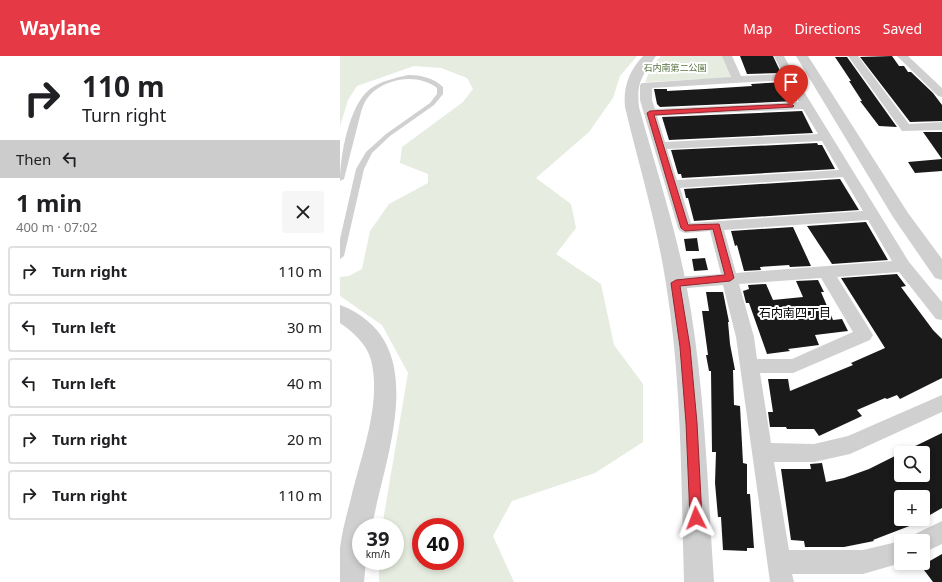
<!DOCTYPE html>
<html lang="en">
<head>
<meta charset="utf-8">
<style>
	:root { --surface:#fff; --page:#f6f6f6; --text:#202124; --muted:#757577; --line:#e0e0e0; --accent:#e63946 }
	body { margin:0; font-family:"Noto Sans","Noto Sans JP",sans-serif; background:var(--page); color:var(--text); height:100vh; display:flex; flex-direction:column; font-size:15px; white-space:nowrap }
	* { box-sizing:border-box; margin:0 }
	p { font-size:13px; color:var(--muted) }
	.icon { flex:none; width:22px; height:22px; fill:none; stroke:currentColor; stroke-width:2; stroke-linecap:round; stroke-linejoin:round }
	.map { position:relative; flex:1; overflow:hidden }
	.panel { display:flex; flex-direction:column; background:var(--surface); width:340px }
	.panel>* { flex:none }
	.hud { background:#fff; color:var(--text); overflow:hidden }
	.controls { position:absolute; left:554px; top:390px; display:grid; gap:8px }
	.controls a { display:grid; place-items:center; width:36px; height:36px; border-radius:4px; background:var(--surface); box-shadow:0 2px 6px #0003; font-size:20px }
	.speed { position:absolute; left:12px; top:462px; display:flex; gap:8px; font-size:20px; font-weight:700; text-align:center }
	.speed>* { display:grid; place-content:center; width:52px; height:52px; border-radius:50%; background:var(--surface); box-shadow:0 2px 6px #0003; line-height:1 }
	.speed small { font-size:10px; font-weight:400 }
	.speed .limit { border:6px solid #d22; background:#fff; color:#111 }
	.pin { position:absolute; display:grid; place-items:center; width:34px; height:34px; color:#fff; margin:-41px -17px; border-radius:50% 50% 50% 0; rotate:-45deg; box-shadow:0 0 4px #0007 }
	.pin .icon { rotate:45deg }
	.me { position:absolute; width:44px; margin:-22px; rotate:357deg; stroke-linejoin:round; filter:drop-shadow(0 0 3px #0008) }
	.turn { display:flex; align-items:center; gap:14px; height:84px; padding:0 16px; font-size:18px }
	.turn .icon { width:52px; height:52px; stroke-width:2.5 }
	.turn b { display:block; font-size:28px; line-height:34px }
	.then { display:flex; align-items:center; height:38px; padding:0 16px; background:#0003; gap:8px; font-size:15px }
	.round { display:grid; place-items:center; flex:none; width:42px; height:42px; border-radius:4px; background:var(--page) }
	.summary { display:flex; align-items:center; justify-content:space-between; height:68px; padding:0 16px }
	h1 { font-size:24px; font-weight:700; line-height:30px }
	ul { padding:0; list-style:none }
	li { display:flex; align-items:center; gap:12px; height:50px; margin:0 8px 6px; padding:0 8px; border:2px solid var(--line); border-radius:4px }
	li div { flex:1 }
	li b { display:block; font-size:15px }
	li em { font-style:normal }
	header { display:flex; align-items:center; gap:24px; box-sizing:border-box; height:56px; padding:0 20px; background:var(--accent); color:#fff }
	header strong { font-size:19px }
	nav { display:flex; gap:22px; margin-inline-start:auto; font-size:14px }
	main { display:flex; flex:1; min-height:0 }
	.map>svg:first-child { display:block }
	.green { fill:#e6ecdf; fill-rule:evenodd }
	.building { fill:#1a1a1a }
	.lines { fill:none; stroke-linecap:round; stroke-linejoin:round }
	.service { fill:#d0d0d0; fill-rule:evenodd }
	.minor { fill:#d0d0d0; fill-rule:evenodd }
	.tertiary { fill:#d0d0d0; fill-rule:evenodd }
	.route { fill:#e63946; stroke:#96252e }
	.labels { text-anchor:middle; stroke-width:4; stroke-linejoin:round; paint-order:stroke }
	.far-park-label { font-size:9px; fill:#56703f; stroke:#fff }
	.neighbourhood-label { font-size:12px; fill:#000; stroke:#fff }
</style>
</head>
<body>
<header>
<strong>Waylane</strong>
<nav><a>Map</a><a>Directions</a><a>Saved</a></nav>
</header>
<main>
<section class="panel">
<div class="hud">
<div class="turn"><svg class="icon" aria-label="right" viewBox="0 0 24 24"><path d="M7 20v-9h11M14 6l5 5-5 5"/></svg><div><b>110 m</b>Turn right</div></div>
<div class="then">Then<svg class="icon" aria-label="left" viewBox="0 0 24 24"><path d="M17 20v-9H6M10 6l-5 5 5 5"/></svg></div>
</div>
<div class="summary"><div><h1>1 min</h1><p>400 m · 07:02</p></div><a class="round"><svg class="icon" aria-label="close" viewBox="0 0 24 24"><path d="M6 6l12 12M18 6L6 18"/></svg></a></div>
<ul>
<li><svg class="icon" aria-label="right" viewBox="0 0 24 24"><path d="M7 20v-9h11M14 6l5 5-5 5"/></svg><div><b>Turn right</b></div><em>110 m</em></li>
<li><svg class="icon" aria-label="left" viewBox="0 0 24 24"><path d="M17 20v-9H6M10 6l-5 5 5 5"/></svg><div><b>Turn left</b></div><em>30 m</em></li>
<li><svg class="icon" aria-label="left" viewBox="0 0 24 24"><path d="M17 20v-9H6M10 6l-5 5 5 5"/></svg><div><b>Turn left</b></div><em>40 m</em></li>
<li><svg class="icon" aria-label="right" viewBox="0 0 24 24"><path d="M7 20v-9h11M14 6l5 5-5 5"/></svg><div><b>Turn right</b></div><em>20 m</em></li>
<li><svg class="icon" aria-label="right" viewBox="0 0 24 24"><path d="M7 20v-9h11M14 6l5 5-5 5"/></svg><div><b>Turn right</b></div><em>110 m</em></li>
</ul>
</section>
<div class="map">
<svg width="602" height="526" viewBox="0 0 602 526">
	<rect width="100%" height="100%" fill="#fff"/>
	<path class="green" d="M0 0H297L280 20 273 42 249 76 196 122 231 148 236 172 216 198 261 228 274 289 303 328V386L255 417 172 445 153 480 174 526H39V505H55V471H42L68 317 42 269 0 240V221L9 220 22 213 30 175 49 148 88 127V118L60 107 62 91 123 46 133 33 127 22 101 12 74 10 17 30 8 44 0 70ZM81 471H115V505H81Z
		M321 0H383L391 20 387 22 305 26 312 10Z"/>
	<path class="building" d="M400 0H433L441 17 407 18Z
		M552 0 559 10H564L568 16H571L593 37 602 49V65L570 66 520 1Z
		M495 1H507L557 71 539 70 520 45H522L509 25H511Z
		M446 26 457 45 320 51 317 48 314 33H327V35L365 33 412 30 411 28Z
		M462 55 473 77 329 84 322 61Z
		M583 76H602V103Z
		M477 87 478 89H482L495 113 342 122 341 118H338L331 94Z
		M602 103V115L575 117 568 106Z
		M500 123 519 154 354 165 348 142H346L344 133Z
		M526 166 548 204 492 208 467 170Z
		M453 171 471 210 450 211 449 209 420 211 421 214 404 215 397 189 395 190 391 175Z
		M357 182 359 195H346L344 183Z
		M365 202 368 214 354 215 352 203Z
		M557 218 566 230 561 231 593 274 602 283V322L560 343 557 339 547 343 545 342 517 354 522 360 479 380 474 373H447L446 371H430L428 356H433L428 323H448L450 335 513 309 511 307 545 292 501 222Z
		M478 224 484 236H481L493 264 502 263 508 275 475 279 479 289 448 293 450 295 427 298 409 247H406L403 235 409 233 408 229 426 228 433 244 463 241 456 225Z
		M366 236H383L389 266H388L390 288 395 314H393L394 349 400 350 403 407 407 408V438H410L411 451 414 492H407V495L383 494 381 461H378L375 427 376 396H372L371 315H369L366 299H368L362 255H369Z
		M602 377V452L583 463V441H561V463H582L572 469 533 484 534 485 504 491H465L464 485 451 484 441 413H471L470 408 482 407 486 426 504 422 529 413 561 397V419H583V397H561Z
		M602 498V526H593L581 510Z"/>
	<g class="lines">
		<path class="service" d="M68 19C81 19 94 22 103 31V38L94 49 50 80 32 97 24 113 4 200 0 203V183L16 113 26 96 46 78 90 47 97 38V32C78 17 46 22 30 39 25 44 23 50 21 56L4 123 0 125C0 100 9 49 30 33 41 25 55 22 68 19Z"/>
		<path class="minor" d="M382 0H392L401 20 443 18 434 0H444L455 21 569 206 602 246V264L596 263 559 216 497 221 530 274 533 279 530 284 453 317H420L431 387 474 388 508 380 602 339V356L510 398 474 406H434L449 494H523L561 485V507L523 518H452L454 526H430L396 281 383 229 336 233 330 231 328 227 330 223 336 221 381 218 370 175 345 177 340 175 338 172 300 44V29L302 27 391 21ZM447 24 459 46 315 53 312 44V32ZM463 53 478 78 325 86 317 60ZM482 85 499 114 337 124 327 93ZM503 121 523 155 351 167 340 132ZM528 164 552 205 396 217 384 174ZM481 222 513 276 452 303H417L414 281 399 228Z
			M508 0H518L569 68 602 66V74L562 75Z
			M557 0H568L602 32V41L598 40Z
			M602 465V488L583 497V485H572L575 478Z"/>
		<path class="tertiary" d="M303 0H316C303 20 296 25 299 51 315 109 334 167 346 227 365 325 367 426 374 526H344C341 427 342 326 326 228 317 168 299 110 285 51 283 31 289 15 303 0Z
			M456 0H468L568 157 602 203V224L595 222 553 161Z
			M0 249C12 253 22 260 31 268 82 316 42 412 32 471H21V505H26L24 526H0C0 515 0 503 0 492 2 475 7 458 11 442 21 400 42 347 31 304 27 288 13 276 0 267Z"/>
	</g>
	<path class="route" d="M451 48 454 50 453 51 314 59 348 169 379 168 394 222 390 225 340 230 350 291 357 367 362 462 360 466 356 468 352 466 350 462 346 367 340 291 331 227 336 224 385 219 373 173 345 175 341 172 307 57 310 55Z"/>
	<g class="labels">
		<g class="far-park-label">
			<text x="335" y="15">石内南第二公園</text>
		</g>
		<g class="neighbourhood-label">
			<text x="455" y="261">石内南四丁目</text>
		</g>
	</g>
</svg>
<div class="controls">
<a><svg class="icon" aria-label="search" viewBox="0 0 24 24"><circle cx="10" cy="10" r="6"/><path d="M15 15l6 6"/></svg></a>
<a>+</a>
<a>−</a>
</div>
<div class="speed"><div>39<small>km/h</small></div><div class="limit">40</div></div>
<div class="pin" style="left:451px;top:50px;background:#d93025"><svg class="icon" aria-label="arrive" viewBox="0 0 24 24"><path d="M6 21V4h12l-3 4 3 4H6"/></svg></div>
<svg class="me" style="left:356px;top:462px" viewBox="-20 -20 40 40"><path d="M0-17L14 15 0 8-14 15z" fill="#e63946" stroke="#fff" stroke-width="4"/></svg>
</div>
</main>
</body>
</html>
